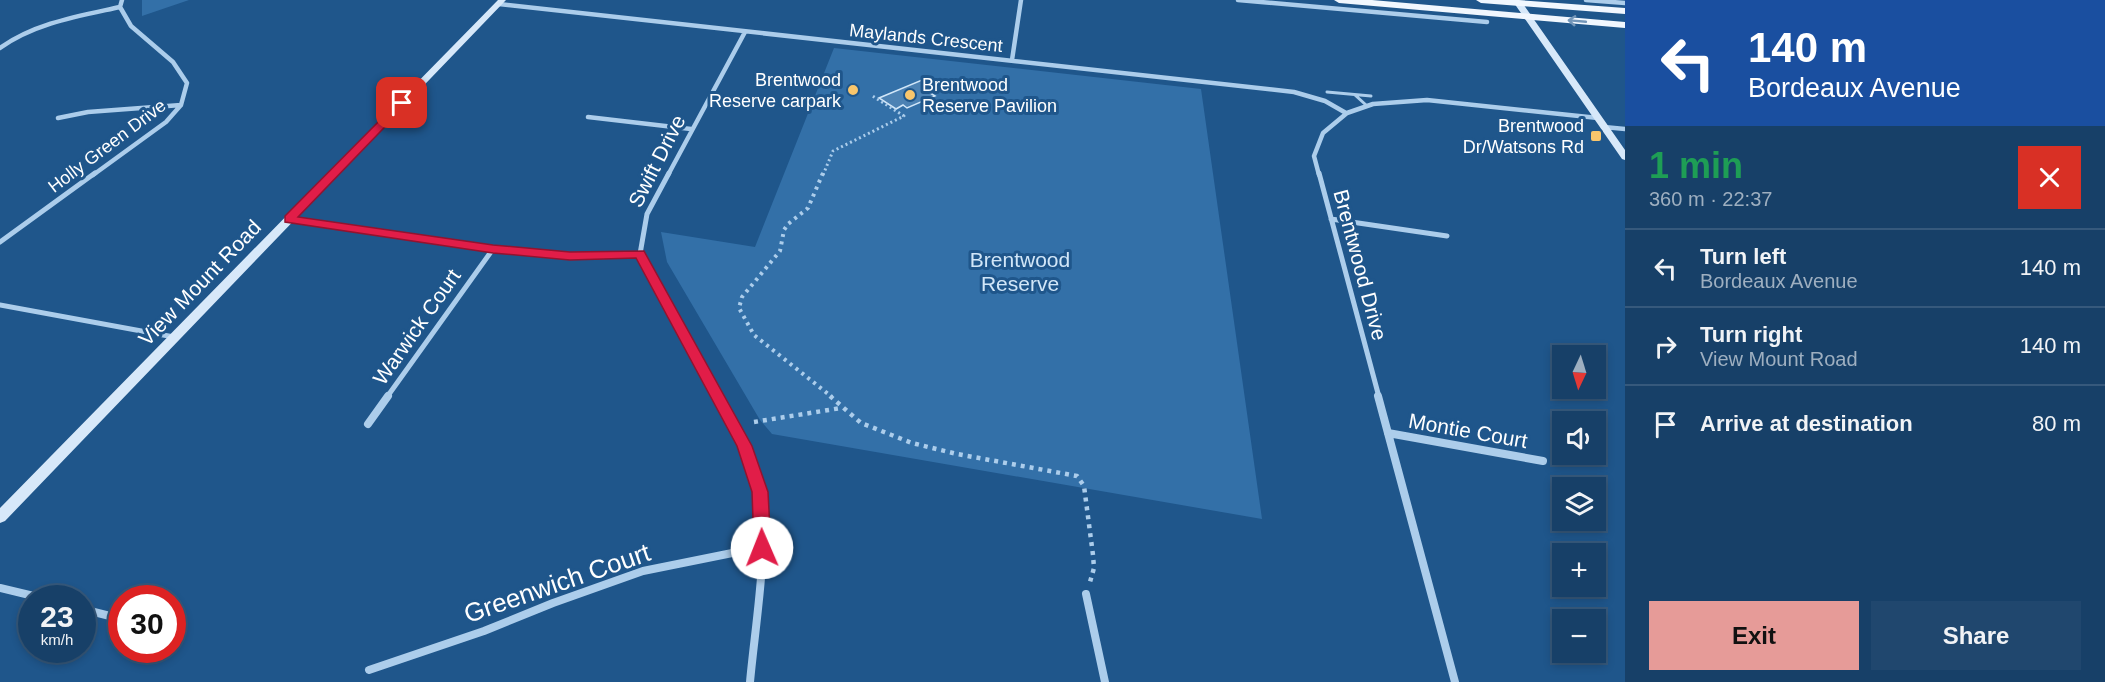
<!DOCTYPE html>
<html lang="en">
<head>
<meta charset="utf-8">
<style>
	:root { --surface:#174068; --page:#20476e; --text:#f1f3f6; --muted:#9eafc0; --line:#36597c; --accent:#e69b98 }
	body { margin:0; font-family:Arial,sans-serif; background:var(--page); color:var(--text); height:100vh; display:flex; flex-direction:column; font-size:22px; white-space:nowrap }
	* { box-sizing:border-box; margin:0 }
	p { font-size:20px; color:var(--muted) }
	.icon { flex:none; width:33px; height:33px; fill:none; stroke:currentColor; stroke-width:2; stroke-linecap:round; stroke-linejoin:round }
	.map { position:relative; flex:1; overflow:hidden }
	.panel { display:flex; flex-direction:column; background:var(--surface); width:480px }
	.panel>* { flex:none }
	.guide { background:#1a4fa0; color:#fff; overflow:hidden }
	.needle { width:39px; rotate:184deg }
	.fabs { position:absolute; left:1552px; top:345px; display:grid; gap:12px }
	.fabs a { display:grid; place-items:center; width:54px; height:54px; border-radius:0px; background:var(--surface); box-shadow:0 3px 9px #0003,0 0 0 2px var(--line); font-size:30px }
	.speed { position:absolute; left:18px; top:585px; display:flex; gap:12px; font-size:30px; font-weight:700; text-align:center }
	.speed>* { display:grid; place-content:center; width:78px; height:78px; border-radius:50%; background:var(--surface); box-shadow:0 3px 9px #0003,0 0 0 2px var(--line); line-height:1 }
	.speed small { font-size:15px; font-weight:400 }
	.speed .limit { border:9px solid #d22; background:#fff; color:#111 }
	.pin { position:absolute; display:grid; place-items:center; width:51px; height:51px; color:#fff; margin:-26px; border-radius:12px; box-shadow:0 3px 9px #0006 }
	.me { position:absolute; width:66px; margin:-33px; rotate:359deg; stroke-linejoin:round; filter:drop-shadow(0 0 4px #0008) }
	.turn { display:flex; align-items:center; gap:21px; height:126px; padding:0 24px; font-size:27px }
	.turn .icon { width:78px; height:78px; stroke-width:2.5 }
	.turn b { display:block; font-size:42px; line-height:51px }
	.round { display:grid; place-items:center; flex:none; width:63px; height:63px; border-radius:0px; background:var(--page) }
	.summary { display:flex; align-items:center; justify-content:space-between; height:102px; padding:0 24px }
	h1 { font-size:36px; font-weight:800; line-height:45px; color:#1e9e55 }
	.button { display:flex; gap:12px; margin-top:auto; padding:12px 24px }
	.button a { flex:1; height:69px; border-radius:0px; background:var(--accent); color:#111; font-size:24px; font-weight:800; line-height:69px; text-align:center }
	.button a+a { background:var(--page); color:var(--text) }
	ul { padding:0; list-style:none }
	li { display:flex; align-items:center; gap:18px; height:78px; padding:0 24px; border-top:2px solid var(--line) }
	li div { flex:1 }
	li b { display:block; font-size:22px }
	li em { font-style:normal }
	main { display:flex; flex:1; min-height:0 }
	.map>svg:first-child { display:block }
	.green { fill:#3370a8 }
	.building { fill:#4c82b4; stroke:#d1e6f8; stroke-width:1.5 }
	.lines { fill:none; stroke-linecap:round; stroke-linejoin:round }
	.path-far2 { stroke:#accdeb; stroke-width:3; stroke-dasharray:2 3; stroke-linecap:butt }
	.path-far1 { stroke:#accdeb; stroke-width:4; stroke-dasharray:3 4.5; stroke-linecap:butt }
	.path { stroke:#accdeb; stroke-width:4.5; stroke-dasharray:4 5; stroke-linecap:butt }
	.lane { stroke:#accdeb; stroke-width:3 }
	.street-far2 { stroke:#accdeb; stroke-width:4.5 }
	.street-far1 { stroke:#accdeb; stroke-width:5 }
	.street { stroke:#accdeb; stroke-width:8 }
	.secondary { fill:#d7e8f9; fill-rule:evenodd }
	.primary { fill:#f1f7fe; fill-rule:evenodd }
	.oneway { stroke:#7396b9 }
	.route { fill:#e11d48; stroke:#92132f; stroke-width:1.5 }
	.poi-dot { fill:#f9c66c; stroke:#1f568b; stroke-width:2 }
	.labels { text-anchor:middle; stroke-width:6; stroke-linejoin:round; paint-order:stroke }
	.far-street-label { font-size:18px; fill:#fff; stroke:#1f568b }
	.far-poi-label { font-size:18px; fill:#fff; stroke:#1f568b; text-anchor:end }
	.street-label { font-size:21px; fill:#fff; stroke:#1f568b }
	.park-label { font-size:21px; fill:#d1e6f8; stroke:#1f568b }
	.near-street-label { font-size:26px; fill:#fff; stroke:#1f568b }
</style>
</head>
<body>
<main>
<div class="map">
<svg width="1625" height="682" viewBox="0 0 1625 682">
	<rect width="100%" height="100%" fill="#1f568b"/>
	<path class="green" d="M142 0H189L142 16Z
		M834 48 1201 89 1262 519 772 434 760 420 667 262 661 232 755 247Z"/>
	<path class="building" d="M922 80 938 90 930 93 935 96 907 108 903 105 896 109 879 98Z"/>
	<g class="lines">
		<path class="path-far2" d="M823 175 833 151 904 116 871 95"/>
		<path class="path-far1" d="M823 173 808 208 788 224 784 230 780 251 742 297 739 308 754 335 832 397"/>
		<path class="path" d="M830 396 861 423 912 443 957 454 1077 476 1084 486 1093 555 1094 568 1090 582
			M754 422 841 408"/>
		<path class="lane" d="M1327 92 1371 96
			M1355 95 1366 105"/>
		<path class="street-far2" d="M1238 0 1487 22
			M1586 0 1625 3
			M499 4 1294 92 1325 101 1346 113
			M0 48C35 23 79 16 120 7
			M1012 60 1021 0
			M588 117 691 129
			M58 118 88 112 181 105
			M1604 127 1625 129
			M93 175 166 122 181 105 187 83 173 62 131 26 120 7 122 0
			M668 175 745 32
			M1319 175 1314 156 1323 133 1347 113 1373 104 1427 100 1598 118"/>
		<path class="street-far1" d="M669 173 647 214 640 254 718 397
			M1319 173 1379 397
			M289 219 493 249 570 256 640 254
			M1331 219 1447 236
			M0 242 95 173
			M0 305 174 337
			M387 397 493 249"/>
		<path class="street" d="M717 396C734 426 755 458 760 493 769 548 755 626 750 682
			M1378 396 1455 682
			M368 424 388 396
			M1388 433 1543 461
			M0 588 42 598
			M1086 594 1105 682
			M82 609 122 619
			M369 670 484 631 553 603 643 571 762 547"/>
		<path class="secondary" d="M498 0H506L5 521 0 523V508Z
			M1515 1H1521L1625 150V160L1622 159 1514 3Z"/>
		<path class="primary" d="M1334 0H1372L1625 22V28L1339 3Z
			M1476 0H1519L1625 8V14L1481 3Z"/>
	</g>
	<defs><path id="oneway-shaft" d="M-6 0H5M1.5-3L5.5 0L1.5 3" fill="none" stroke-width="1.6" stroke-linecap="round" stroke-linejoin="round" transform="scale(1.5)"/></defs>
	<use class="oneway" href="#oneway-shaft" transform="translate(1577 21) rotate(-175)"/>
	<path class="route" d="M402 100 407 103 406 105 298 217 493 245 570 252 644 251 752 446 768 492 771 548 768 553 762 555 757 553 754 548 752 492 737 446 636 258 570 260 493 253 285 222V216L399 101Z"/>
	<g class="poi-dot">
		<circle cx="853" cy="90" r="6"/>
		<circle cx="910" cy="95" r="6"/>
		<rect x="1590" y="130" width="12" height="12" rx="3"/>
	</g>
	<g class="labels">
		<g class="far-street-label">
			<text transform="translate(926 38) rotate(6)" y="6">Maylands Crescent</text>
			<text transform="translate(107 146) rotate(-37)" y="6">Holly Green Drive</text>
		</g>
		<g class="far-poi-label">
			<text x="841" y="86">Brentwood<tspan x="841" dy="21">Reserve carpark</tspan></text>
			<text x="922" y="91" text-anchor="start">Brentwood<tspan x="922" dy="21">Reserve Pavilion</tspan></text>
			<text x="1584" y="132">Brentwood<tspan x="1584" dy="21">Dr/Watsons Rd</tspan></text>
		</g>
		<g class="street-label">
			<text transform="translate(657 161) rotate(-63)" y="7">Swift Drive</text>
			<text transform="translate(1360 265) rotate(75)" y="7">Brentwood Drive</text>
			<text transform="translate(200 283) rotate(-46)" y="7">View Mount Road</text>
			<text transform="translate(417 327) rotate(-55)" y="7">Warwick Court</text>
			<text transform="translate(1468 431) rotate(10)" y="7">Montie Court</text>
		</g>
		<g class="park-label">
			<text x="1020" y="267">Brentwood<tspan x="1020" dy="24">Reserve</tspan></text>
		</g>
		<g class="near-street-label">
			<text transform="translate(557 583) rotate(-19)" y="9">Greenwich Court</text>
		</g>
	</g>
</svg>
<div class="fabs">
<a><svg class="needle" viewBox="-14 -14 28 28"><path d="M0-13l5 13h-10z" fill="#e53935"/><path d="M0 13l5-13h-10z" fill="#9eafc0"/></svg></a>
<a><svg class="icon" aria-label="sound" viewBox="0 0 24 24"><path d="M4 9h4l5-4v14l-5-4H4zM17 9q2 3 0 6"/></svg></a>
<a><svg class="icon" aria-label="layers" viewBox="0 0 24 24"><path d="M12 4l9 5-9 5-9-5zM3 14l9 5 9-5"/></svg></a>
<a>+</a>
<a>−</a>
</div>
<div class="speed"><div>23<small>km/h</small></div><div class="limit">30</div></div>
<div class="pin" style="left:402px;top:103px;background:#d93025"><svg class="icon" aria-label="arrive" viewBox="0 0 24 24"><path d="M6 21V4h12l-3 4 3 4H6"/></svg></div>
<svg class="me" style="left:762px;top:548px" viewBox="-20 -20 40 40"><circle r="19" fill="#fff"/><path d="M0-13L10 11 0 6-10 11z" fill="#e11d48"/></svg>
</div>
<section class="panel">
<div class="guide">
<div class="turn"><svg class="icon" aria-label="left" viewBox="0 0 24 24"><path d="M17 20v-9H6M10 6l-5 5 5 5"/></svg><div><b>140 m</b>Bordeaux Avenue</div></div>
</div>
<div class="summary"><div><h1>1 min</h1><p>360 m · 22:37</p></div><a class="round" style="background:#d93025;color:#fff"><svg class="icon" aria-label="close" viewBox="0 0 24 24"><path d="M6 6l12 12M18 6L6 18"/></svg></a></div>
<ul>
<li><svg class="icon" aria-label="left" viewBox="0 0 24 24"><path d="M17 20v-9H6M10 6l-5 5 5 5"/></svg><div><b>Turn left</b><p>Bordeaux Avenue</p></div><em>140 m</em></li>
<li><svg class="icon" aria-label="right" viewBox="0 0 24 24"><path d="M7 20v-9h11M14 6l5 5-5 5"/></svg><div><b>Turn right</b><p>View Mount Road</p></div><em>140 m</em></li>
<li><svg class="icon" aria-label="arrive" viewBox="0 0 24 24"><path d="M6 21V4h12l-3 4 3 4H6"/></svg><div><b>Arrive at destination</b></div><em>80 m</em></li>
</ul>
<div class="button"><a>Exit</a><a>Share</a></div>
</section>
</main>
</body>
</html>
